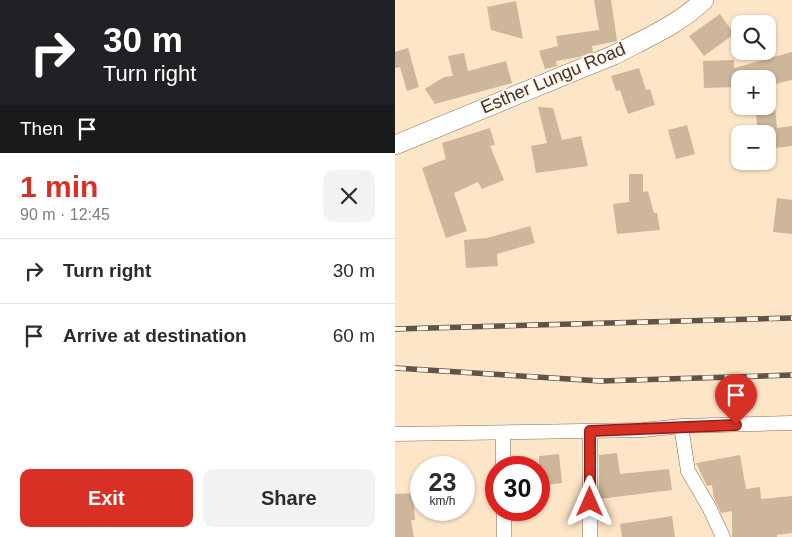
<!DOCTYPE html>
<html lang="en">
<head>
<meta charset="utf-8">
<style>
	:root { --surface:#fff; --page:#f2f2f3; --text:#2b2b33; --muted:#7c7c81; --line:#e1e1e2; --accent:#d93025 }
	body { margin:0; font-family:Helvetica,sans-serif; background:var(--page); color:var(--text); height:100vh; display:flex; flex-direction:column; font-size:19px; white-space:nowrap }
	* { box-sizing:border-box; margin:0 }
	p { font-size:16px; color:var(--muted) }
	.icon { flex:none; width:28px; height:28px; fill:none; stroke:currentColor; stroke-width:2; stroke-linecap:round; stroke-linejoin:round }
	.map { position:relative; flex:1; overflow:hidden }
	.side { display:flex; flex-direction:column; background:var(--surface); width:395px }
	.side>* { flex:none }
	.hud { background:#202124; color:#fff; overflow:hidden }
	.controls { position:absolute; left:336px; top:15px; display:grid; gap:10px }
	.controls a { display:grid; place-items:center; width:45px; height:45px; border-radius:10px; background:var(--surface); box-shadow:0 1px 4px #0004; font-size:25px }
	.speed { position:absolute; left:15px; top:456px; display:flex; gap:10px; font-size:25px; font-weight:700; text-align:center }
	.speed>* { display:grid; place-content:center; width:65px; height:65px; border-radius:50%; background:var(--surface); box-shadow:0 1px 4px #0004; line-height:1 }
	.speed small { font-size:12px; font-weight:400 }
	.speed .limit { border:8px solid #d22; background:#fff; color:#111 }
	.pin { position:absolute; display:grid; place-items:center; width:42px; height:42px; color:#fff; margin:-51px -21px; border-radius:50% 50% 50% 0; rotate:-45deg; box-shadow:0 0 5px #0007 }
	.pin .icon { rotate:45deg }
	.me { position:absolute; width:55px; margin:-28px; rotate:0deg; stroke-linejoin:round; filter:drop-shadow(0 0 4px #0008) }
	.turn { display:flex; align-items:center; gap:18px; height:105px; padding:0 20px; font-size:22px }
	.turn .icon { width:65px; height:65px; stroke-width:2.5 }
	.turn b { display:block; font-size:35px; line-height:42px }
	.then { display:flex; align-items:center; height:48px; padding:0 20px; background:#0003; gap:10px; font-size:19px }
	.round { display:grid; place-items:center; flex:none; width:52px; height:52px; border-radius:10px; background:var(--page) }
	.head { display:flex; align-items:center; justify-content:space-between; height:85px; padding:0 20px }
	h1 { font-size:30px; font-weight:600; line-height:38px; color:var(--accent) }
	.button { display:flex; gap:10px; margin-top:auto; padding:10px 20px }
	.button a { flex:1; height:58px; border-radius:10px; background:var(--accent); color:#fff; font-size:20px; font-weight:600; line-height:58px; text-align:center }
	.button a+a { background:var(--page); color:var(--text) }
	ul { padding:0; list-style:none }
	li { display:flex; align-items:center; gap:15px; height:65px; padding:0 20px; border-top:1px solid var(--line) }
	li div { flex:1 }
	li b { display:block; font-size:19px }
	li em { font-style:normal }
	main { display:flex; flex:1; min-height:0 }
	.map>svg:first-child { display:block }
	.building { fill:#cdb69a }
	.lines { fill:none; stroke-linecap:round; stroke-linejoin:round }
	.street-casing { stroke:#836e54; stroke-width:15 }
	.secondary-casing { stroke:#836e54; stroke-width:20 }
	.street { stroke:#fff; stroke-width:14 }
	.secondary { stroke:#fff; stroke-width:19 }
	.rail-casing { stroke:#605445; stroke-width:5.5 }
	.rail { stroke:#fef4e9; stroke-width:4; stroke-dasharray:11; stroke-linecap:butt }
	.route-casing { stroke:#8d1f18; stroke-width:12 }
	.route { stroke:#d93025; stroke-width:9 }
	.labels { text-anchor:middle; stroke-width:4; stroke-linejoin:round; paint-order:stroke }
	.street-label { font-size:18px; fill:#3e3529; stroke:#fef4e9 }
</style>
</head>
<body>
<main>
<section class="side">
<div class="hud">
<div class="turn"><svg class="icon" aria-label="right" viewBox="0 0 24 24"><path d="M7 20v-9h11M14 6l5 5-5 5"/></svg><div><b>30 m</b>Turn right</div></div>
<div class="then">Then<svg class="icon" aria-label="arrive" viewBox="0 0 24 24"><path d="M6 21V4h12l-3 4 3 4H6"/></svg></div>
</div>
<div class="head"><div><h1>1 min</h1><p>90 m · 12:45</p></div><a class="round"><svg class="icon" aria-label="close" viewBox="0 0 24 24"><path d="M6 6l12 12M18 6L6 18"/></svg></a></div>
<ul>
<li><svg class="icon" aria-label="right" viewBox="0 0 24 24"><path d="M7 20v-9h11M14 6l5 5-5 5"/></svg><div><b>Turn right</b></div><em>30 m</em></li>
<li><svg class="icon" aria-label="arrive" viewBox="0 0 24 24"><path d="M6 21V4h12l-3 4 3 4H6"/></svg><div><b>Arrive at destination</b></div><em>60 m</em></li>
</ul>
<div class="button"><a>Exit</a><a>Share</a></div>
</section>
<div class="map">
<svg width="397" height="537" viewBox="0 0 397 537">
	<rect width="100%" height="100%" fill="#fde5c8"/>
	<path class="building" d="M199 0H216L222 41 197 46 198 52 184 57 161 61 162 66 150 69 144 51 163 46 161 36 204 30Z
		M121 1 128 39 96 30 92 7Z
		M325 14 339 34 309 56 294 36Z
		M13 48 24 87 12 91 5 67 0 68V52Z
		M397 52V80L372 86V79H339L340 87 309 88 308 61 339 60V68Z
		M69 53 73 71 111 61 117 83 40 104 30 89 49 77 58 76 53 56Z
		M244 68 251 90 255 89 260 105 233 114 225 90 221 91 216 76Z
		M360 106H380L382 128 397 126V146L372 149V134H363Z
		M143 107 158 108 167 140 186 136 193 166 141 173 136 146 152 143Z
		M292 125 300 154 281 159 273 130Z
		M95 128 100 145 95 146 109 180 87 189 83 182 59 193 72 231 51 238 27 168 51 159 47 143Z
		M234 174H248V192L253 191 259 213H262L265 230 222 234 218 204 234 202Z
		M382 198 397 200V234L378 232Z
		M135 226 140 243 102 254 103 266 71 268 69 240 92 238Z
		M222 453 225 474 274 469 277 490 204 499V455Z
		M164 454 167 483 144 486V456Z
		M345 455 351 489 365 487 366 499 397 496V533L382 535V537H337V511L326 513 319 498 317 485 312 486 301 463Z
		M18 493 20 520H16L19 537H0V494Z
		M277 516 280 537H227L225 524Z"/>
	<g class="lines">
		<g class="street-casing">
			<path id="street" d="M286 426 293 471 314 507 328 537
				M195 431V537
				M108 433V468
				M0 434 248 430 286 426 397 423
				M109 510V537"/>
		</g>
		<g class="secondary-casing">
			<path id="secondary" d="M0 145 219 55C249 39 285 24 309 0"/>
		</g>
		<use href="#street" class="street"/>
		<use href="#secondary" class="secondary"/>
		<g class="rail-casing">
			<path id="rail" d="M0 329 397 318
				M0 368 206 381 397 375"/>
		</g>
		<use href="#rail" class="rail"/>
	</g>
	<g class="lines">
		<g class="route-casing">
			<path id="route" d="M195 502V431L341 425"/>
		</g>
		<use href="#route" class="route"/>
	</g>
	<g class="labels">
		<g class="street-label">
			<text transform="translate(158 78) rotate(-23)" y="6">Esther Lungu Road</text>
		</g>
	</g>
</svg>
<div class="controls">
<a><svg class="icon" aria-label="search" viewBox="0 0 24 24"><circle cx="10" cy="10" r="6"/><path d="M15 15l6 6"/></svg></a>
<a>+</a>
<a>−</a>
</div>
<div class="speed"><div>23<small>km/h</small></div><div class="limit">30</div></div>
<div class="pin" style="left:341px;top:425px;background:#d93025"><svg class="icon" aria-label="arrive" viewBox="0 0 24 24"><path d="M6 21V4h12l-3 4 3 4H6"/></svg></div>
<svg class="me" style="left:195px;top:502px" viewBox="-20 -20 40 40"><path d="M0-17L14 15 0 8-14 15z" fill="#d93025" stroke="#fff" stroke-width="4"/></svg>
</div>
</main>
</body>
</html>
